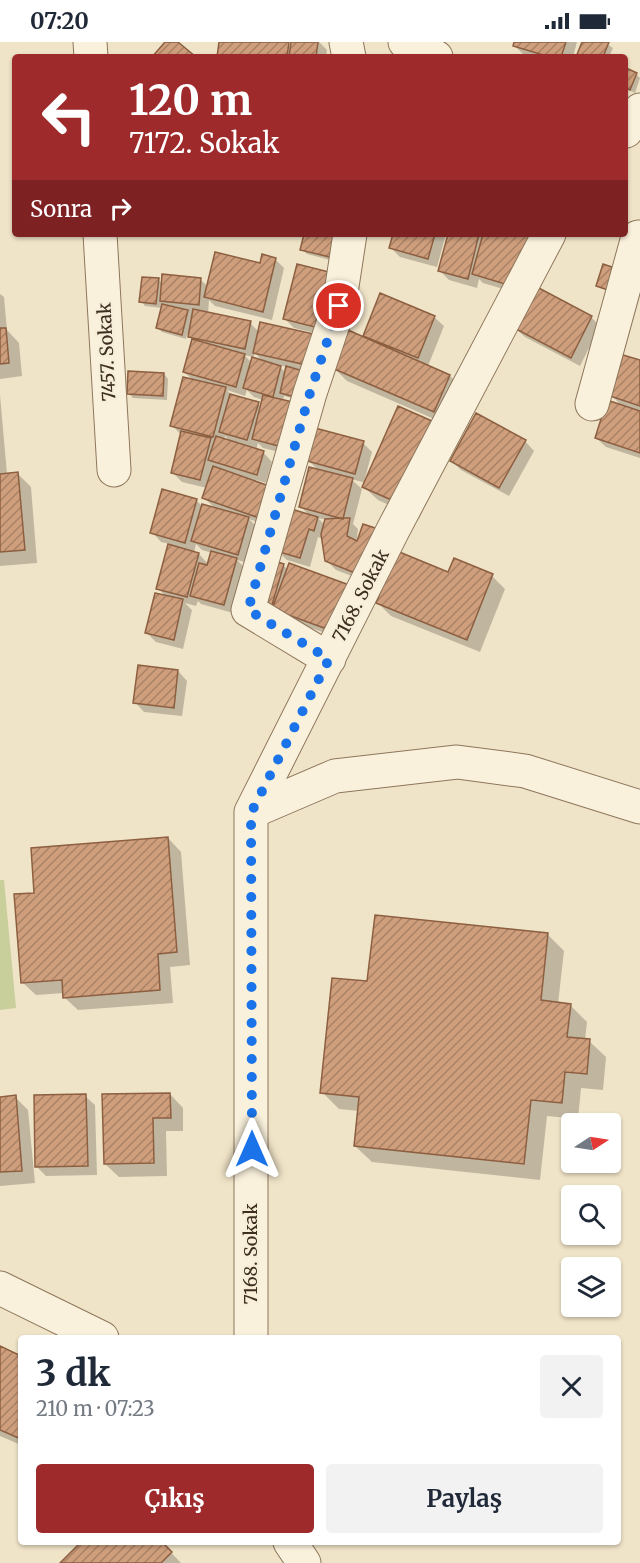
<!DOCTYPE html>
<html lang="tr">
<head>
<meta charset="utf-8">
<style>
	:root { --surface:#fff; --page:#f2f2f3; --text:#1f2937; --muted:#747a83; --accent:#9e2a2b }
	body { margin:0; font-family:Merriweather,serif; background:var(--page); color:var(--text); height:100vh; display:flex; flex-direction:column; font-size:22px; white-space:nowrap }
	* { box-sizing:border-box; margin:0 }
	p { font-size:20px; color:var(--muted) }
	.icon { flex:none; width:33px; height:33px; fill:none; stroke:currentColor; stroke-width:2; stroke-linecap:round; stroke-linejoin:round }
	.map { position:relative; flex:1; overflow:hidden }
	.panel { position:absolute; left:18px; top:1293px; width:603px; height:210px; display:flex; flex-direction:column; background:var(--surface); border-radius:6px; box-shadow:0 2px 4px #0004 }
	.panel>* { flex:none }
	.guide { position:absolute; left:12px; top:12px; width:616px; height:183px; border-radius:6px; box-shadow:0 2px 4px #0004; background:#9e2a2b; color:#fff; overflow:hidden }
	.needle { width:39px; rotate:78deg }
	.tools { position:absolute; left:561px; top:1071px; display:grid; gap:12px }
	.tools a { display:grid; place-items:center; width:60px; height:60px; border-radius:6px; background:var(--surface); box-shadow:0 2px 4px #0004; font-size:30px }
	.pin { position:absolute; display:grid; place-items:center; width:51px; height:51px; color:#fff; margin:-26px; border:3px solid #fff; border-radius:50%; box-shadow:0 2px 6px #0007 }
	.me { position:absolute; width:66px; margin:-33px; rotate:0deg; stroke-linejoin:round; filter:drop-shadow(0 0 4px #0008) }
	.turn { display:flex; align-items:center; gap:21px; height:126px; padding:0 18px; font-size:27px }
	.turn .icon { width:78px; height:78px; stroke-width:2.5 }
	.turn b { display:block; font-size:42px; line-height:51px }
	.then { display:flex; align-items:center; height:57px; padding:0 18px; background:#0003; gap:12px; font-size:22px }
	.round { display:grid; place-items:center; flex:none; width:63px; height:63px; border-radius:6px; background:var(--page) }
	.overview { display:flex; align-items:center; justify-content:space-between; height:102px; padding:0 18px }
	h1 { font-size:36px; font-weight:700; line-height:45px }
	.primary-button { display:flex; gap:12px; margin-top:auto; padding:12px 18px }
	.primary-button a { flex:1; height:69px; border-radius:6px; background:var(--accent); color:#fff; font-size:24px; font-weight:700; line-height:69px; text-align:center }
	.primary-button a+a { background:var(--page); color:var(--text) }
	.status { display:flex; justify-content:space-between; align-items:center; height:42px; padding:0 30px; background:var(--surface); direction:ltr }
	.status svg { height:16px; fill:currentColor }
	.map>svg:first-child { display:block }
	.garden { fill:#c9cf9b }
	.shadow { fill:#0003; fill-rule:evenodd }
	.building { fill:url(#building-hatch); stroke:#8d5f41; stroke-width:1.5 }
	.lines { fill:none; stroke-linecap:round; stroke-linejoin:round }
	.minor-casing { stroke:#8d765c; stroke-width:35 }
	.minor { stroke:#faf1dc; stroke-width:33 }
	.route { stroke:#1a73e8; stroke-width:10; stroke-dasharray:0 18 }
	.labels { text-anchor:middle; stroke-width:4.5; stroke-linejoin:round; paint-order:stroke }
	.street-label { font-size:18px; fill:#3d2e20; stroke:#f7eed8 }
</style>
</head>
<body>
<div class="status"><b>07:20</b><svg viewBox="0 0 49 12"><path d="M0 12V9h3v3zM5 12V6h3v6zM10 12V3h3v9zM15 12V0h3v12zM26 1h20v11H26zM47 4h2v5h-2z"/></svg></div>
<div class="map">
<svg width="640" height="1521" viewBox="0 0 640 1521">
	<defs>
		<pattern id="building-hatch" width="6" height="6" patternUnits="userSpaceOnUse" patternTransform="scale(1.5)"><rect width="6" height="6" fill="#cf9f7d"/><path d="M-1 1l2-2M0 6l6-6M5 7l2-2" fill="none" stroke="#a98266"/></pattern>
	</defs>
	<rect width="100%" height="100%" fill="#f0e4c8"/>
	<path class="garden" d="M0 838H4L16 966 0 968Z"/>
	<path class="shadow" d="M221 0H276L288 2 292 6 293 0H319L327 8 326 15H218Z
		M516 0H577L573 15H532L524 13 514 3Z
		M583 0H604L613 6 609 15H578Z
		M626 28 636 32 640 36 635 51 626 47Z
		M306 192 334 219 307 212 302 207Z
		M394 192H446L437 225 400 215 390 205Z
		M450 192H524L532 194 527 254 483 241 479 237 477 246 449 238 440 229Z
		M275 217 284 226 272 278 215 264 209 258 208 272 250 281 259 290 317 295 307 360 284 354 283 359 291 413 263 406 258 401 256 408 263 410 272 420 266 441 256 438 255 441 271 485 249 477 258 486 248 521 237 518 245 526 233 571 201 562 198 559 196 564 185 561 192 568 183 607 156 600 147 591 166 555 158 546 170 502 161 500 152 490 163 449 197 459 201 463 216 467 204 456 207 446 182 440 173 431 181 393 172 383 194 339 184 330 193 298 187 292 186 297 162 290 157 286 162 266 145 264 141 259 158 238 163 242 200 237 208 245ZM255 311 264 321 253 317ZM244 313 253 315 252 321ZM278 323 288 325 286 331ZM227 348 245 354 247 348 254 355 263 358 262 365 258 362 232 354ZM225 394 232 401 224 398ZM196 502 202 508 212 511 208 522 199 512 194 511Z
		M298 224 332 295 294 286 284 276Z
		M0 252 4 255 7 288 19 301 22 334 0 337Z
		M434 275 444 284 428 324 450 334 463 347 448 383 347 339 333 325 371 299 365 293Z
		M591 275 600 284 580 324 525 295 515 286Z
		M640 320V416L606 405 596 396 623 365 612 354Z
		M164 332 168 337 167 358 133 356 129 352Z
		M0 353 7 432 17 431 31 445 37 521 0 524Z
		M454 398 419 477 378 458 364 445 366 441 351 437 362 447 353 482 358 487 356 503 370 541 336 528 326 518 323 497 318 495 310 525 287 518 277 509 310 474 301 465 319 429 308 418 363 401 372 410 364 440ZM318 476 327 478 325 483Z
		M525 399 534 409 509 454 461 428 452 419Z
		M283 523 288 528 344 598 257 566Z
		M492 534 505 547 480 610 391 574 378 561Z
		M178 629 187 639 182 674 144 670 135 660Z
		M168 796 181 810 190 923 170 925 173 961 78 968 64 955V951L36 953 22 940 35 852Z
		M547 892 564 909 558 962 570 963 587 980 585 998 589 999 606 1015 603 1048 581 1046 578 1077 547 1074 540 1138 372 1120 355 1104 359 1069 339 1067 322 1050 369 941Z
		M170 1052 183 1066V1089H166L167 1134 119 1135 105 1122Z
		M85 1054 95 1063 97 1133 46 1134 37 1125Z
		M15 1055 28 1068 35 1141 0 1144V1056Z
		M0 1306 21 1316V1403L0 1394Z
		M83 1500H161L181 1521H62Z"/>
	<path class="building" d="M165 0H178L196 15H152Z
		M219 0H289L287 15H217Z
		M291 0H318L316 15H289Z
		M514 0H566L561 15H550L513 4Z
		M582 0H609L603 15H576Z
		M626 26 637 31 630 48 626 46Z
		M304 192H336L330 215 300 208Z
		M393 192H435L428 217 389 206Z
		M448 192H479L468 237 438 229Z
		M483 192 533 193 518 246 472 232Z
		M215 210 260 221 262 212 276 216 263 270 204 255Z
		M297 222 337 232 323 287 283 277Z
		M603 222 627 230 620 252 596 244Z
		M162 232 201 236 199 263 160 259Z
		M142 235 159 236 156 262 139 260Z
		M535 244 592 274 571 316 514 286Z
		M380 251 435 274 418 316 363 294Z
		M162 262 188 268 182 293 156 286Z
		M193 267 251 279 245 307 188 295Z
		M260 280 318 293 311 324 253 311Z
		M0 286H6L9 321 0 322Z
		M348 288 450 333 434 370 332 326Z
		M192 297 245 312 236 345 183 330Z
		M623 313 640 318V364L610 354Z
		M252 315 281 324 273 355 243 346Z
		M286 324 310 331 302 357 280 351Z
		M128 329 164 331 163 354 127 352Z
		M183 335 226 345 213 395 170 384Z
		M230 352 259 360 247 398 219 390Z
		M263 353 293 360 282 405 252 397Z
		M607 358 640 369V411L595 396Z
		M398 364 441 383 405 464 362 445Z
		M476 371 526 398 499 446 450 419Z
		M315 386 364 399 355 432 307 419Z
		M181 389 211 396 200 438 171 431Z
		M216 394 264 409 257 433 208 418Z
		M213 424 272 445 262 477 202 456Z
		M309 425 353 436 343 477 299 465Z
		M18 430 25 508 0 510V432Z
		M162 447 197 457 185 501 150 491Z
		M202 462 249 475 238 513 191 499Z
		M288 466 318 475 314 489 309 487 300 516 276 509Z
		M340 476H350L347 494 357 499 363 482 387 490 360 533 325 519 321 492 325 477Z
		M168 502 199 511 187 555 156 547Z
		M211 509 237 516 224 563 190 554 199 521 207 523Z
		M397 509 448 530 454 516 493 532 467 598 376 561Z
		M269 517 284 522 270 570 256 566Z
		M289 521 352 544 335 590 272 567Z
		M155 551 183 557 174 598 145 591Z
		M138 623 178 628 174 666 133 661Z
		M168 795 177 910 158 912 160 948 63 956 62 938 21 941 14 852 34 851 31 806Z
		M375 873 548 891 541 958 571 962 567 995 590 997 587 1032 565 1030 562 1061 531 1058 524 1122 354 1104 359 1055 320 1051 332 936 367 939Z
		M170 1051 171 1076H153L154 1121 104 1122 102 1052Z
		M86 1052 88 1124 35 1125 34 1053Z
		M16 1053 22 1129 0 1130V1055Z
		M0 1304 21 1314V1397L0 1388Z
		M81 1500H162L172 1510 161 1521H60Z"/>
	<g class="lines">
		<g class="minor-casing">
			<path id="minor" d="M90 0 91 15
				M346 0 349 15
				M405 0 436 15
				M626 89 640 68
				M100 192 114 428
				M592 362 638 195
				M329 617 248 568 310 351 339 264 350 192
				M251 770 335 734 457 720 525 729 640 765
				M0 1246 102 1296
				M251 1296V770L393 488 549 192
				M290 1500 304 1521"/>
		</g>
		<use href="#minor" class="minor"/>
	</g>
	<g class="lines">
		<path class="route" d="M252 1107 251 771 329 617 248 568 310 351 339 264"/>
	</g>
	<g class="labels">
		<g class="street-label">
			<text transform="translate(107 310) rotate(-93)" y="6">7457. Sokak</text>
			<text transform="translate(361 554) rotate(-63)" y="6">7168. Sokak</text>
			<text transform="translate(251 1212) rotate(-90)" y="6">7168. Sokak</text>
		</g>
	</g>
</svg>
<div class="tools">
<a><svg class="needle" viewBox="-14 -14 28 28"><path d="M0-13l5 13h-10z" fill="#e53935"/><path d="M0 13l5-13h-10z" fill="#747a83"/></svg></a>
<a><svg class="icon" aria-label="search" viewBox="0 0 24 24"><circle cx="10" cy="10" r="6"/><path d="M15 15l6 6"/></svg></a>
<a><svg class="icon" aria-label="layers" viewBox="0 0 24 24"><path d="M12 4l9 5-9 5-9-5zM3 14l9 5 9-5"/></svg></a>
</div>
<div class="pin" style="left:339px;top:264px;background:#d93025"><svg class="icon" aria-label="arrive" viewBox="0 0 24 24"><path d="M6 21V4h12l-3 4 3 4H6"/></svg></div>
<svg class="me" style="left:252px;top:1107px" viewBox="-20 -20 40 40"><path d="M0-17L14 15 0 8-14 15z" fill="#1a73e8" stroke="#fff" stroke-width="4"/></svg>
<div class="guide">
<div class="turn"><svg class="icon" aria-label="left" viewBox="0 0 24 24"><path d="M17 20v-9H6M10 6l-5 5 5 5"/></svg><div><b>120 m</b>7172. Sokak</div></div>
<div class="then">Sonra<svg class="icon" aria-label="right" viewBox="0 0 24 24"><path d="M7 20v-9h11M14 6l5 5-5 5"/></svg></div>
</div>
<section class="panel">
<div class="overview"><div><h1>3 dk</h1><p>210 m · 07:23</p></div><a class="round"><svg class="icon" aria-label="close" viewBox="0 0 24 24"><path d="M6 6l12 12M18 6L6 18"/></svg></a></div>
<div class="primary-button"><a>Çıkış</a><a>Paylaş</a></div>
</section>
</div>
</body>
</html>
